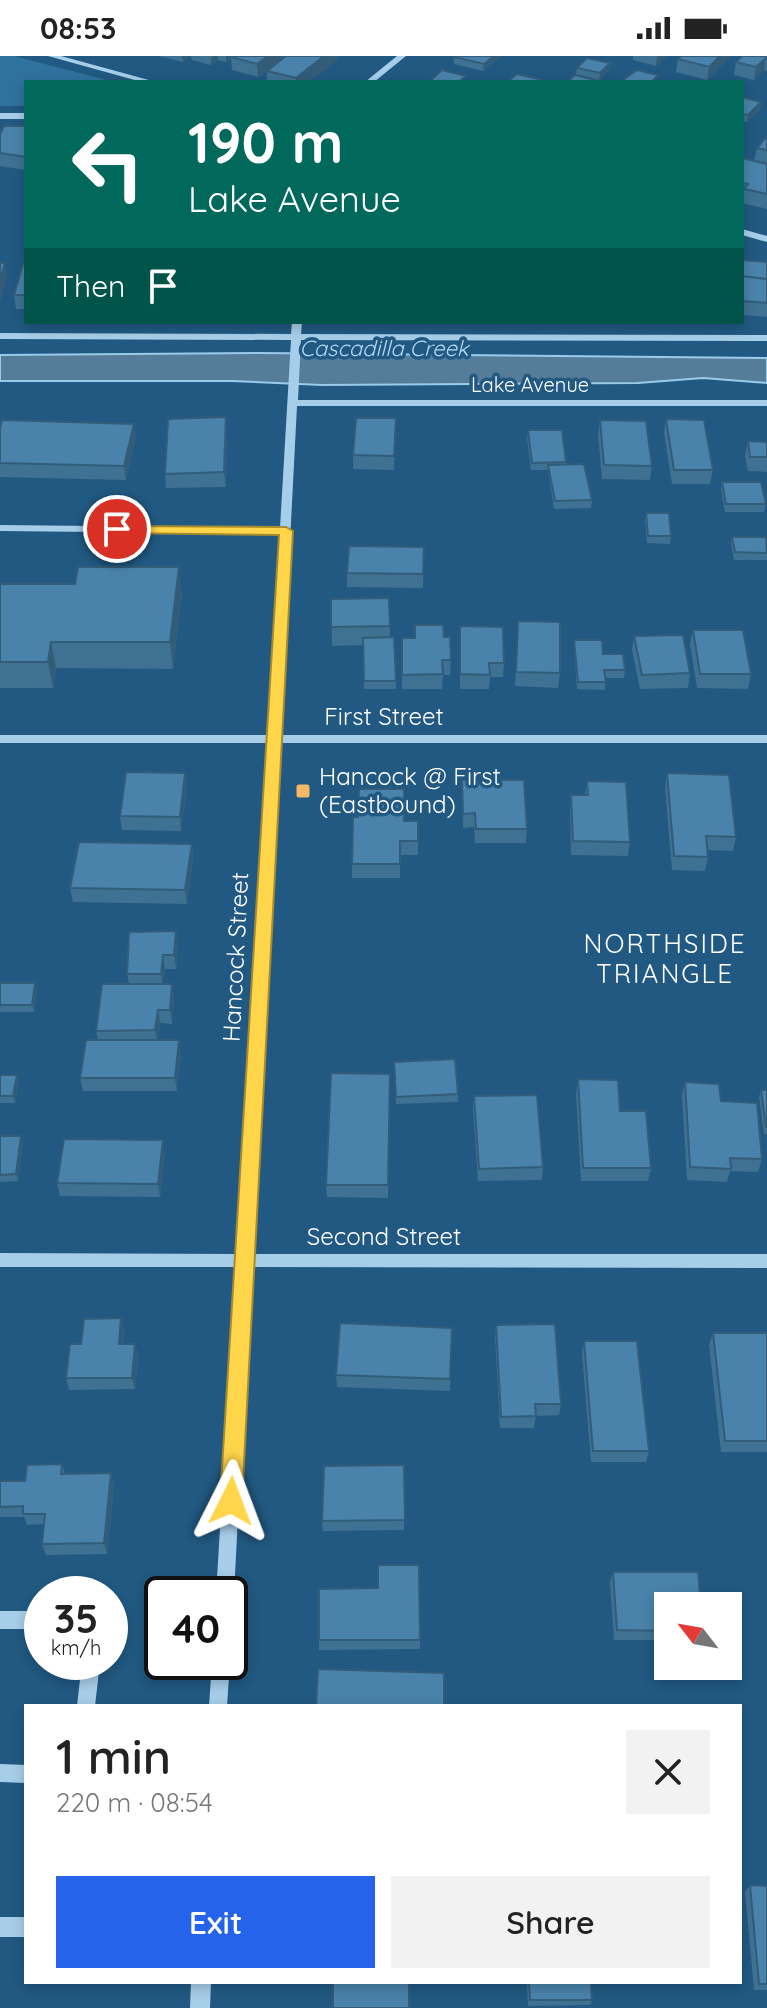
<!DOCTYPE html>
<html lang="en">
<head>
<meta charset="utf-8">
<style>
	:root { --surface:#fff; --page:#f2f2f2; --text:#222; --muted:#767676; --accent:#2563eb }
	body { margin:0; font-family:Quicksand,sans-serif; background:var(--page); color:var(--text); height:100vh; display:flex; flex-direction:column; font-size:30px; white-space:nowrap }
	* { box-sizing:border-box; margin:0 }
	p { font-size:26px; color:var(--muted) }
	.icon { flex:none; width:44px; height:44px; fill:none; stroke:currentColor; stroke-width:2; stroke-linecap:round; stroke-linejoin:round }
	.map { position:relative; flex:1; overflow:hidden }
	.drawer { position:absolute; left:24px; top:1648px; width:718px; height:280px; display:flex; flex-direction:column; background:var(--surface); border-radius:0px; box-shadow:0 4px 12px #0003 }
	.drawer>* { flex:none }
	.top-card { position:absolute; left:24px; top:24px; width:720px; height:244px; border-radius:0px; box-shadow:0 4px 12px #0003; background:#00695c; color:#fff; overflow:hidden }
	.needle { width:52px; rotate:301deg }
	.buttons { position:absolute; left:654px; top:1536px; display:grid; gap:16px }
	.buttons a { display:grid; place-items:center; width:88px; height:88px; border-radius:0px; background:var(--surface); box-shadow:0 4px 12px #0003; font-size:40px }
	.speed { position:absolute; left:24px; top:1520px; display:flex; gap:16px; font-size:40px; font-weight:700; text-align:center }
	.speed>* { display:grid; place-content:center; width:104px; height:104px; border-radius:50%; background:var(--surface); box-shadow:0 4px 12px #0003; line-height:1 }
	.speed small { font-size:20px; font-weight:400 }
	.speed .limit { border:4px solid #111; border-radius:12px; background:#fff; color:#111 }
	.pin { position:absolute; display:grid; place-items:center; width:68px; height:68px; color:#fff; margin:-34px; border:4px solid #fff; border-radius:50%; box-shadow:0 2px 8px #0007 }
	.me { position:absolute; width:88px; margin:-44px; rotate:3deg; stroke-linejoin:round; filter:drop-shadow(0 0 6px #0008) }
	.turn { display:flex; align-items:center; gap:28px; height:168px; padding:0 32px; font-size:36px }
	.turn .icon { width:104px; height:104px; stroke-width:2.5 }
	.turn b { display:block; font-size:56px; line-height:68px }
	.then { display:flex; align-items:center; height:76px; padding:0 32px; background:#0003; gap:16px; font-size:30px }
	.round { display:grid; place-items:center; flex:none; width:84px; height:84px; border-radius:0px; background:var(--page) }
	.summary { display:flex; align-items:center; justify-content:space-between; height:136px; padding:0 32px }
	h1 { font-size:48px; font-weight:600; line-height:60px }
	.button { display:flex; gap:16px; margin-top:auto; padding:16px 32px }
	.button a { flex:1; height:92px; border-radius:0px; background:var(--accent); color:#fff; font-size:32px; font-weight:600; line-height:92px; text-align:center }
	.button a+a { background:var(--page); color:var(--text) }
	.status { display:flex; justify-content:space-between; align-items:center; height:56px; padding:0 40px; background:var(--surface); direction:ltr }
	.status svg { height:22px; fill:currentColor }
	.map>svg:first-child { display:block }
	.green { fill:#30729e }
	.water { fill:#557d9a; stroke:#9bcbea; stroke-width:2 }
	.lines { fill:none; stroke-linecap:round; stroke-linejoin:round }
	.minor { fill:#a7cee8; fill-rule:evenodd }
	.wall { fill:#3f7193 }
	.shaded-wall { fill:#335c78 }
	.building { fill:#4983ab; stroke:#335c78; stroke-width:2 }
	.route { fill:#ffd54a; stroke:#a68a30; stroke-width:2 }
	.poi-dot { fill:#f5b868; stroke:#215982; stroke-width:3 }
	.labels { text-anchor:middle; stroke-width:7; stroke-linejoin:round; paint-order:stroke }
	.far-street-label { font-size:20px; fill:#fff; stroke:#215982 }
	.far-water-label { font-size:22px; font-style:italic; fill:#b3d8f0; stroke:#215982 }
	.street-label { font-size:24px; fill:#fff; stroke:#215982 }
	.poi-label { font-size:24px; fill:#fff; stroke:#215982; text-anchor:start }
	.neighbourhood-label { font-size:26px; letter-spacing:2px; fill:#fff; stroke:#215982 }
</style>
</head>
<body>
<div class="status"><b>08:53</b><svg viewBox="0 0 49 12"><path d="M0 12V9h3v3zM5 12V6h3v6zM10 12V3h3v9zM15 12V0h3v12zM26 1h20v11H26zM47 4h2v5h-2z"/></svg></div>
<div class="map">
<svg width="767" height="1952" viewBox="0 0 767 1952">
	<rect width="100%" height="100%" fill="#215982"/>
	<path class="green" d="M0 0H14L114 26H26V50H0Z"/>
	<path class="water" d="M260 297 767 302V327L703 322 638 327 322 329 233 325H0V299Z"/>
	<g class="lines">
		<path class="minor" d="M48 0H61L156 26H142Z
			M397 0H406L374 26H365Z
			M0 57H26V63H0Z
			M742 173 767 180V186L742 179Z
			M292 266H302L301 278 767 279V285L301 284 298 344H767V350H297L280 679H767V687H279L252 1198H767V1212L251 1211 234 1538 230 1545V1538H216L236 1211H0V1197L237 1198 267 687H0V679H268L280 478 0 475V469L280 472 291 284 0 283V277L291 278Z
			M0 1555H42V1573H0Z
			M82 1606H100L95 1650H77Z
			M212 1606H230L227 1650H209Z
			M0 1708 26 1709V1727L0 1726Z
			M0 1861H26V1881H0Z
			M191 1926H211L210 1952H190Z"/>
	</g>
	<path class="wall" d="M158 0H338V3L308 26H267V15L258 21 232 14 231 3 226 6 218 4 211 9 192 4 191 0 183 6Z
		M456 0H502L483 15 454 8V1Z
		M633 0H667L656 10 633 4Z
		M681 0H731L707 24 676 16 678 3Z
		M767 0V15L764 14 754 24 734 19 736 6Z
		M610 7 609 14 599 24 578 19 596 24V26H567L576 19 577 12Z
		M742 41 761 46 760 53 747 66 742 65Z
		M26 70V114L0 110V78Z
		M767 80V153L742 147V102L754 105 757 92Z
		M742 204 767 206V261L742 259Z
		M26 208V253H16L14 239Z
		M226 361 227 375 226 431 166 432 165 418Z
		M396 362 394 414 353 413V399Z
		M666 363 713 414 710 428H672L664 377Z
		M600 364 652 410 650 424 602 423 598 378Z
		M0 372 136 382 126 424 0 421Z
		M528 374 566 406V408L592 444 591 452 554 453 548 414H531L527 382Z
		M748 385 767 386V416L748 415 745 400Z
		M722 426 766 448 764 456H725L721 434Z
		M646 457 671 480 670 488 647 487 645 464Z
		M732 481 767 488V504H734L731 488Z
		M424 491 423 532 347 531V517Z
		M0 528 182 537 173 613 56 612 53 632H0Z
		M389 542 390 581H394L396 633H364L363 589 332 590 331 543Z
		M518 565 560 617 558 632 515 630Z
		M415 569 444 581 451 604 450 619H443L442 633H402V582H414Z
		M460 570 504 607 503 621H490L489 633H460Z
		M693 574 751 618 748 633 697 632 690 588Z
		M634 580 690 617 688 632 640 633 632 594Z
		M574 584 603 598 625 614 624 622H605V634L577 633 574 592Z
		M667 717 736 781 733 795 707 794 708 801 705 815 672 814 665 731Z
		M462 724 527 773 526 787H475L474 771 463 772Z
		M587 725 630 786 628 800 571 799 570 753 571 739H585Z
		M187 731 181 775 122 774 120 760Z
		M404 765 418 785V799H400V822H352V808Z
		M192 788 193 802 187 848 73 846 70 832Z
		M176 875 178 889 176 913H165L163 928H172L174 942 172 968 160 967 158 984 181 998 177 1035H83L80 1022 98 984 96 975 129 928 127 918Z
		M0 927 37 935 34 956H0Z
		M394 1013 458 1038V1046L396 1048Z
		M390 1018 388 1142 327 1141 326 1129Z
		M0 1019H17L19 1026 15 1047H0Z
		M578 1023 620 1055 651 1112 648 1125H581L576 1037Z
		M685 1026 721 1045 762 1103 758 1116 730 1115 727 1126 687 1124 682 1039Z
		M761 1034H767V1078H764L759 1041Z
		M474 1040 543 1111 542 1124 478 1125 473 1053Z
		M0 1080 23 1087 18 1125 0 1126Z
		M165 1097 160 1141 60 1140 57 1127Z
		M121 1262 124 1274 123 1288H135L138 1300 135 1333 69 1334 66 1322 81 1288Z
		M496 1269 561 1348 559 1359 536 1360 534 1372H500L495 1281Z
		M452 1272 450 1335 337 1331 336 1319Z
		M713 1277H767V1396H721L709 1289Z
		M584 1285 649 1395 646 1406H591L582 1297Z
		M62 1408 65 1418 111 1417 114 1428 107 1498 46 1499 42 1488 44 1468 27 1469 24 1461H0V1425H25Z
		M404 1409V1474L323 1475 322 1465Z
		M613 1516 668 1550V1584H614L610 1526Z
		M319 1584H420V1593L319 1594Z
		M750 1829 767 1830V1934H754L745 1836Z
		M305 1926H409L333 1927Z
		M527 1926H591L592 1944 590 1949 528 1950Z"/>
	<path class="shaded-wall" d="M182 0H191L183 6Z
		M214 0H218V4L211 9V2Z
		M226 0H234L226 6Z
		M268 0H287L258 21 257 8Z
		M324 0H338V3L308 26H296V22Z
		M494 0H502L483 15 484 8Z
		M657 0H667L656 10Z
		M720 0H731L707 24 709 11Z
		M766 1 764 14 754 24 756 11Z
		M610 7 609 14 599 24 600 17Z
		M761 46 760 53 747 66 748 59Z
		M5 207 7 221 0 248V225Z
		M226 361 227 375 226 431 224 416Z
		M134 368 136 382 126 424 124 410Z
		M179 511 182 537 173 613 170 586Z
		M51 586 56 612 53 632 48 606Z
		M185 717 187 731 181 775 180 761Z
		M192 788 193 802 187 848 185 834Z
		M176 875 178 889 176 913 174 899Z
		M163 899 165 913 163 932 161 918Z
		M35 927 37 935 34 956 32 949Z
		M172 928 174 942 172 968 170 954Z
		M158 954 160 967 158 988 155 974Z
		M179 984 181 998 177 1035 175 1022Z
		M17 1019 19 1026 15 1047 13 1040Z
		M21 1080 23 1087 18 1125 16 1118Z
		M163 1084 165 1097 160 1141 158 1128Z
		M121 1262 124 1274 121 1300 119 1288Z
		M135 1288 138 1300 135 1333 132 1322Z
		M111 1417 114 1428 107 1498 104 1487Z"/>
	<path class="building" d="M232 0H268L257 8 231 1Z
		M286 0H324L296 22 267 15Z
		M456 0H494L484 8 454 1Z
		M681 0H720L709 11 678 3Z
		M742 0H767V1L756 11 736 6Z
		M587 2 610 7 600 17 577 12Z
		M442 14 466 20 459 26 430 25Z
		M637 14 658 19 652 26H620Z
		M517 18 543 24 540 26H507Z
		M575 19 596 24 593 26H567Z
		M742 41 761 46 748 59 742 58Z
		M4 70H26V101L0 97V78Z
		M767 80V94L757 92Z
		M742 102 767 108V138L744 133 748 128 742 127Z
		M742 204 767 206V223L742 220Z
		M0 207H5L0 225Z
		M23 208H26V239H14Z
		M742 220 767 223V247L742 245Z
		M226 361 224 416 165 418 168 363Z
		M356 362H396L394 400 353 399Z
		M666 363 704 364 713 414H674Z
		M2 364 134 368 124 410 0 407V372Z
		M600 364 646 365 652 410 604 409Z
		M528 374H562L566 406 532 407Z
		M748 385 767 386V401H750Z
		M584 408 592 444 555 445 548 409Z
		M722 426H761L766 448H726Z
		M646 457H669L671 480H648Z
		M732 481H766L767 497 735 496Z
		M349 490 424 491 423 518 347 517Z
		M78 511H179L170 586H51L48 606H0V528H75Z
		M389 542 390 570 331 571V543Z
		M518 565 560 566V617L516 616Z
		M415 569H443L444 581H450L451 604H442L443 618 402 619V582H415Z
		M460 570 503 571 504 607H489L490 619 460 618Z
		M693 574H743L751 618H700Z
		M683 579 690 617 642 619 634 580Z
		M394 581 396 625H364L363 582Z
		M574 584H602L603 598H623L625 614H604L606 626H578Z
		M126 716 185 717 180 761 120 760Z
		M667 717 729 719 736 781 706 780 708 801 674 800Z
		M462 724H524L527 773H476L475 757 463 758Z
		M587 725 626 726 630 786 573 785 571 739H588Z
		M359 733H404V765H418V785H400V808H352L353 761H358Z
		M79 786 192 788 185 834 70 832Z
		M176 875 174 899H163L161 918H127L129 876Z
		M0 927H35L32 949H0Z
		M102 928H172L170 954H158L155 974 96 975Z
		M86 984H179L175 1022H80Z
		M455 1003 458 1038 396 1041 394 1006Z
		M331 1017 390 1018 388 1129H326Z
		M0 1019H17L13 1040H0Z
		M578 1023 618 1024 620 1055H646L651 1112H583Z
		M685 1026 719 1028 721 1045 757 1047 762 1103 730 1102 731 1113 690 1111Z
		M761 1034H767V1071H766Z
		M537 1039 543 1111 479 1113 474 1040Z
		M0 1080H21L16 1118 0 1119Z
		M64 1083 163 1084 158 1128 57 1127Z
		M121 1262 119 1288H135L132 1322H66L70 1288H81L84 1263Z
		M340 1267 452 1272 450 1323 336 1319Z
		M555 1268 561 1348H535L536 1360 501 1361 496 1269Z
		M713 1277H767V1385H725Z
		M584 1285H637L649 1395H593Z
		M62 1408 61 1418 111 1417 104 1487 42 1488 45 1458H23V1450L0 1451V1425H25L27 1409Z
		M404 1409 405 1464 322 1465 324 1410Z
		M378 1509H419L420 1584H319V1533L378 1532Z
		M613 1516H698L701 1550H668V1575L617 1574Z
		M318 1613 444 1617V1650H316Z
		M750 1829 767 1830V1928H759Z
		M333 1926H409V1952H333Z
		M529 1926H591L592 1944H530Z"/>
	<path class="route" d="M112 470 286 471 293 475 242 1445 239 1452 231 1455 223 1452 220 1445 279 479 117 477 110 473Z"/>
	<rect class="poi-dot" x="295" y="727" width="16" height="16" rx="4"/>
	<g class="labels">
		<g class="far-street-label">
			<text x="530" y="336">Lake Avenue</text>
		</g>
		<g class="far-water-label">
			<text x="384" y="300">Cascadilla Creek</text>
		</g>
		<g class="street-label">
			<text x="384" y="669">First Street</text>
			<text transform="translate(236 901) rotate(-87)" y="8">Hancock Street</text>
			<text x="384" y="1189">Second Street</text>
		</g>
		<g class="poi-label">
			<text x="319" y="729">Hancock @ First<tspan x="319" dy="28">(Eastbound)</tspan></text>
		</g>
		<g class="neighbourhood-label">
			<text x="665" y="897">NORTHSIDE<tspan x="665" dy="30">TRIANGLE</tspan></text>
		</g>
	</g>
</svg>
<div class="buttons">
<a><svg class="needle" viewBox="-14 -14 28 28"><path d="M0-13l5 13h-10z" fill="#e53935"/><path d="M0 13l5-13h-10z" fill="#767676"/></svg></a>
</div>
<div class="speed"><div>35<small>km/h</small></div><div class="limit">40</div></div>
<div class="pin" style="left:117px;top:473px;background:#d93025"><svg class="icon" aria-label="arrive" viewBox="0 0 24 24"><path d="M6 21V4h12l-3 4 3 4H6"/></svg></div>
<svg class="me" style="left:231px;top:1445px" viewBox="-20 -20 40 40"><path d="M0-17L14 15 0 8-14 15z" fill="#ffd54a" stroke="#fff" stroke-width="4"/></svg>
<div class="top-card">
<div class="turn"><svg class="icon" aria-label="left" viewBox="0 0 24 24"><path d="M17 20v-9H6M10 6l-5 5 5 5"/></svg><div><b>190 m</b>Lake Avenue</div></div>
<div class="then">Then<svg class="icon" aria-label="arrive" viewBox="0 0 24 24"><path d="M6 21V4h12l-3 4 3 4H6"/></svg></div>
</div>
<section class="drawer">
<div class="summary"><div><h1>1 min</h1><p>220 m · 08:54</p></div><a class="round"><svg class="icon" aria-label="close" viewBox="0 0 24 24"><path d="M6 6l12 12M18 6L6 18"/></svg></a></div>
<div class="button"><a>Exit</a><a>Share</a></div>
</section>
</div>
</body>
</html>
